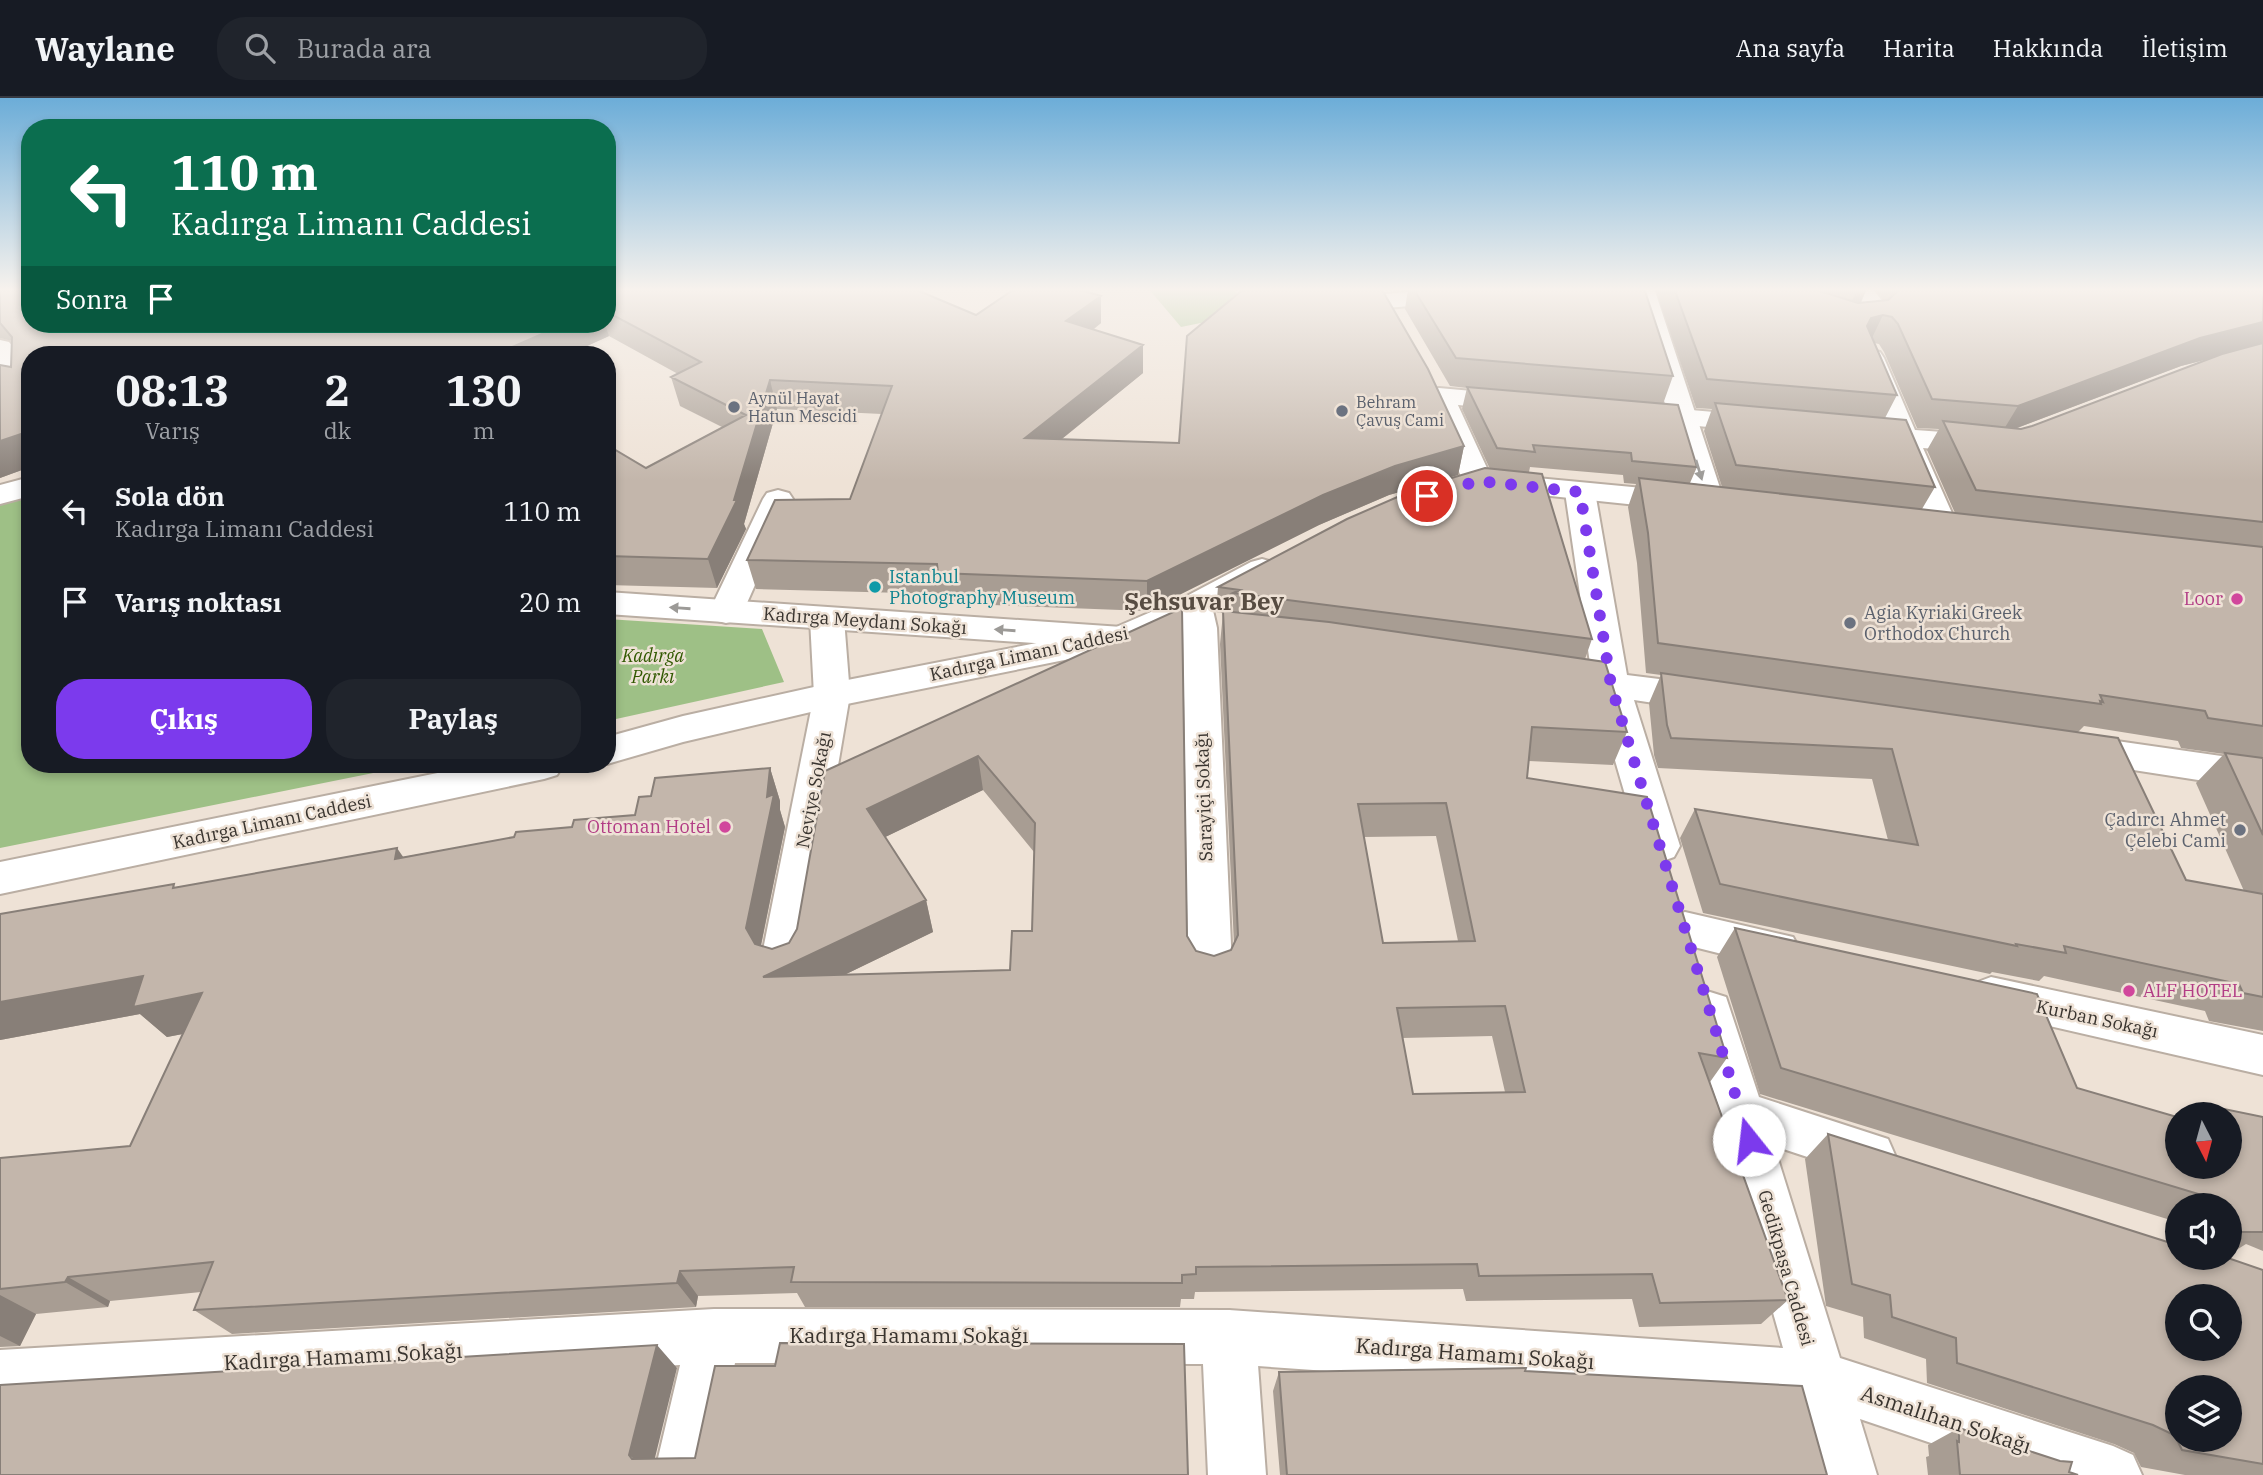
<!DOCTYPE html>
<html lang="tr">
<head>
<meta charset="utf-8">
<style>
	:root { --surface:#171b24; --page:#20242c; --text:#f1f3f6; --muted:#9ea1a6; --line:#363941; --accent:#7c3aed }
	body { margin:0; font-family:"IBM Plex Serif",serif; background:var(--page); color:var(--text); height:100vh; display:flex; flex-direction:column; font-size:26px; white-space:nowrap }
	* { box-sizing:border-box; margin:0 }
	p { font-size:23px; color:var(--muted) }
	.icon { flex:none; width:38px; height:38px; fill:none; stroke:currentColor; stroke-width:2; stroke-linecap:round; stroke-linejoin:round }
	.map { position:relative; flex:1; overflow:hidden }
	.sheet { position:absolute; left:21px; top:248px; width:595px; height:427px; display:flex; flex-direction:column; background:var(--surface); border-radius:28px; box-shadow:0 4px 10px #0003 }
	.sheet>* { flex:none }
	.hud { position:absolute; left:21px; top:21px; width:595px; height:214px; border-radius:28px; box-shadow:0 4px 10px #0003; background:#0b6e4f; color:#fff; overflow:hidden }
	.needle { width:46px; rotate:174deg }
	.buttons { position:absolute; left:2165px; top:1004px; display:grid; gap:14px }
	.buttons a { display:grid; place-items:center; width:77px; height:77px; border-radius:50%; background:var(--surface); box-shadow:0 4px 10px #0003; font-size:35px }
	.pin { position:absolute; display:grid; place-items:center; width:60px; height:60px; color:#fff; margin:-30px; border:4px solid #fff; border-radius:50%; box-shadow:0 2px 7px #0007 }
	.me { position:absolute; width:77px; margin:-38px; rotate:344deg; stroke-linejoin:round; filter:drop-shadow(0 0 5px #0008) }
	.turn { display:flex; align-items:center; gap:24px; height:147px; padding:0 35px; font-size:32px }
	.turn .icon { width:91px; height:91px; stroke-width:2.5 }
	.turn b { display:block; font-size:49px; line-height:60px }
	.then { display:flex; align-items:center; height:66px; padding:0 35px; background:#0003; gap:14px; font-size:26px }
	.eta { display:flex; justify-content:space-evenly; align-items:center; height:119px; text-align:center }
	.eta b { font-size:42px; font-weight:700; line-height:49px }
	.action { display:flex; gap:14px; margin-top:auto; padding:14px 35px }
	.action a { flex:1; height:80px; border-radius:28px; background:var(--accent); color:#fff; font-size:28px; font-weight:700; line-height:80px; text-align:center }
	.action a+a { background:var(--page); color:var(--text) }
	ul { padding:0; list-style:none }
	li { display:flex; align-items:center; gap:21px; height:91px; padding:0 35px }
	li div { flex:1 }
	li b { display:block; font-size:26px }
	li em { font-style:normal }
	header { display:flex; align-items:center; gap:42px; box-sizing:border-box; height:98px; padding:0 35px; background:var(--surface); border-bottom:2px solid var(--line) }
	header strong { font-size:33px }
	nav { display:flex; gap:38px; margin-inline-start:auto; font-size:24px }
	.search { width:490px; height:63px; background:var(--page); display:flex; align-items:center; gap:18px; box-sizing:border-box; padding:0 24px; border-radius:28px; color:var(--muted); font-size:26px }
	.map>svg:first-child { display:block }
	.green { fill:#9ec086 }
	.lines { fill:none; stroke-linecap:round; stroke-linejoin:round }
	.pedestrian-casing { stroke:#baaea3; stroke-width:4 }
	.minor-casing { stroke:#baaea3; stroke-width:4 }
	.tertiary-casing { stroke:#baaea3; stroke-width:4 }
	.secondary-casing { stroke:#baaea3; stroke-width:4 }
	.pedestrian { fill:#fff; fill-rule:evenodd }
	.minor { fill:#fff; fill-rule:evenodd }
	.tertiary { fill:#fff; fill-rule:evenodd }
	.secondary { fill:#fff; fill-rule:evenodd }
	.wall { fill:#a89d93; fill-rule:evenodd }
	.shaded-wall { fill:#887f78 }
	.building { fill:#c3b6ab; stroke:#887f78; stroke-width:2; fill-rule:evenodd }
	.oneway { fill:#9c9a97 }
	.route { stroke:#7c3aed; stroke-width:12; stroke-dasharray:0 21.6 }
	.worship-dot { fill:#6b7280; stroke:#eee2d6; stroke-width:2.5 }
	.culture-dot { fill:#0f9aa8; stroke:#eee2d6; stroke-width:2.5 }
	.hotel-dot { fill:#d1479c; stroke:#eee2d6; stroke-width:2.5 }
	.labels { text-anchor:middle; stroke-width:5; stroke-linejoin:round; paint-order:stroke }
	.far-worship-label { font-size:16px; fill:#5b616d; stroke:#eee2d6; text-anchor:start }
	.culture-label { font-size:18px; fill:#0d838f; stroke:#eee2d6; text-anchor:start }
	.hotel-label { font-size:18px; fill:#b23c85; stroke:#eee2d6; text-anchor:end }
	.worship-label { font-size:18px; fill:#5b616d; stroke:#eee2d6; text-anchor:start }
	.street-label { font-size:18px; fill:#39342f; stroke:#eee2d6 }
	.park-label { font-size:18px; font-style:italic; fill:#315900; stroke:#eee2d6 }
	.near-street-label { font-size:21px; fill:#39342f; stroke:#eee2d6 }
	.district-label { font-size:24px; font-weight:bold; fill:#574c42; stroke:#eee2d6 }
</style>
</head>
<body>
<header>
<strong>Waylane</strong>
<div class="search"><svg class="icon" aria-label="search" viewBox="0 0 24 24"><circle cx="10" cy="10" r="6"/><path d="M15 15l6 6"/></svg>Burada ara</div>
<nav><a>Ana sayfa</a><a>Harita</a><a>Hakkında</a><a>İletişim</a></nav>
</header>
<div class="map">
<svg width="2263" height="1377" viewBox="0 0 2263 1377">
	<rect width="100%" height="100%" fill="#eee2d6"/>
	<path class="green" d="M1148 190H1232L1255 214 1181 229Z
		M30 397V667H413L0 750V406Z
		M607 521 762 531 784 584 607 623Z"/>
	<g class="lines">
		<g class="pedestrian-casing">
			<path id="pedestrian" d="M1580 385 1591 388 1595 394 1627 577 1707 587 1720 591 1725 600 1720 609 1707 613 1634 602 1680 748 1674 759 1660 764 1646 759 1640 748 1596 597 1549 589 1544 580 1549 571 1562 568 1591 572 1565 394 1569 388Z
				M2075 637 2263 664V692L2062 661 2056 651 2062 641Z
				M1685 814 1793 839 1800 852 1793 865 1778 870 1670 843 1664 831 1670 819Z
				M1991 879 2263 937V977L1975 911 1969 898 1975 885Z
				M1710 894 1726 899 1759 999 1888 1041 1895 1057 1888 1073 1871 1080 1774 1048 1840 1260 2113 1348 2133 1357 2142 1377H2026L1860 1321 1877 1377H1819L1799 1306 1229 1266 1210 1258 1202 1239 1210 1220 1229 1212 1783 1250 1688 913 1694 899Z"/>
		</g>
		<g class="minor-casing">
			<path id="minor" d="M1458 190H1567L1564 195 1555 197 1385 210 1376 208 1373 203 1376 198 1385 196Z
				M204 226H230L250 257H224Z
				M0 242 9 244 30 269V295L20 293 0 267Z
				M1871 252 1880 254 1884 260 1915 332 1985 337 1995 340 1999 346 1995 352 1985 355 1923 350 1960 433 1955 440 1944 442 1933 440 1928 433 1893 347 1853 342 1849 336 1853 330 1863 327 1886 329 1858 260 1862 254Z
				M1439 290 1517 297 1527 299 1531 305 1527 311 1517 313 1429 304 1425 298 1429 292Z
				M1644 308 1761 318 1771 320 1775 326 1771 332 1761 334 1634 322 1630 316 1634 310Z
				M778 392 789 395 793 401 743 514 738 522 726 525 714 522 709 514 763 401 767 395Z
				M1195 497 1207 500 1212 508 1217 530 1232 869 1225 882 1210 887 1195 882 1188 869 1183 530 1178 508 1183 500Z
				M827 510 839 513 844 521 850 597 805 862 798 875 783 880 768 875 761 862 814 597 810 521 815 513Z
				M714 1211 1229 1212 1248 1220 1256 1239 1266 1377H1208L1203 1266 735 1265 712 1377H654L680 1267 0 1308V1252Z"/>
		</g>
		<g class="tertiary-casing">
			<path id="tertiary" d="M1630 190H1654L1725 405 1721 411 1710 414 1699 411 1695 405Z
				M1735 190H1772L1848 214 1863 212 1847 190H1872L1890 213 1875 227 1846 230 1738 195Z
				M1443 297 1453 299 1457 305 1493 383 1489 389 1478 392 1467 389 1463 383 1429 305 1433 299Z
				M30 379V398L0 406V387Z
				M607 494 1122 529 1134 532 1139 540 1134 548 1122 551 607 516Z"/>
		</g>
		<g class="secondary-casing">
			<path id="secondary" d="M1494 376 1685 394 1696 397 1700 403 1696 409 1685 412 1483 391 1479 385 1483 379Z
				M1262 461 1273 464 1278 471 1273 478 1207 516 1134 548 832 609 683 644 607 666V639L683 618 832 585 1114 530 1183 500 1251 464Z
				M477 667H563L557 677 544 681 0 796V764Z"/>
		</g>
		<use href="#pedestrian" class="pedestrian"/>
		<use href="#minor" class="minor"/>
		<use href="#tertiary" class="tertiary"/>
		<use href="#secondary" class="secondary"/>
	</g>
	<path class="wall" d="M0 190 205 231 234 232 236 230 233 226H607V190L1101 225 1093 232 1143 247V275L1062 341 1179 345 1464 348 1458 377 1389 397 1319 427 1147 513 942 505 941 496 756 491 747 462 850 401 882 316 777 311 744 426 746 431 717 490 607 487V347L646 370 722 329 680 308 671 279 678 276 609 238 567 257H30V369L0 380V267L11 269 12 243 0 240Z
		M1391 190H1644L1673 278 1663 306 1697 369 1690 385 1722 389 1704 333 1712 311 1696 310 1655 190H1867L1861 205 1884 203 1874 190H2263V933L2209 923 2205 913 2044 878 2039 883 1992 874 1990 876 1703 815 1680 740 1695 711 1888 742 1872 681 1658 670 1654 657 1649 605 1661 577 1646 575 1637 465 1628 409 1636 386 1624 385 1623 377 1530 369 1529 374 1592 541 1585 561 1627 634 1613 667 1529 663 1527 680 1727 960 1710 984 1788 1202 1761 1226 1639 1229 1632 1201 1466 1203 1463 1191 1195 1194 1194 1201H1181L1180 1209H805L797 1195 698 1198 696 1209 232 1236 194 1212 201 1194 110 1203 108 1209 36 1216 20 1248 0 1249V1060L130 1048 183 936 167 939 140 916 0 942V816L177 789 403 759 635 717 651 698 770 670 780 703V712L785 729 761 848 772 851 789 845 797 831 825 673 1182 510 1187 838 1196 853 1214 858 1231 852 1234 846 1220 546 1223 515 1216 514 1218 489 1490 371 1462 311 1467 290 1450 288 1405 211 1408 191 1394 193ZM1874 245 1879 246 1884 254 1917 330 1939 331 1927 352 1955 415 1922 411 1935 389 1885 320 1897 297ZM2208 261 2032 328 2021 331 2017 330 2181 268ZM2084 628 2178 643 2181 650 2224 656 2196 685 2244 793 2186 782 2078 634ZM983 692 1034 754 1032 833 1010 872 844 877 933 834 926 802 885 739ZM1436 738 1458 843 1383 845 1364 739ZM1492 938 1505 994 1413 996 1402 940Z
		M1735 830 2077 990 2177 1069 2230 1017H2186L2200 1006 2263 1019V1153L2246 1146 2230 1156V1108H2177V1124L1760 996 1717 859Z
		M1828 1036 2177 1160 2263 1172V1377H2185L2141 1369 2134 1355 2114 1346 1927 1285 1926 1261 1864 1240 1863 1219 1826 1208 1805 1061Z
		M1525 1273 1827 1377H1280L1273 1293 1279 1274Z
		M1959 1330 2069 1374 2078 1377H1928L1926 1359 1929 1358 1928 1347Z"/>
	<path class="shaded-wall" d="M1858 190H1867L1858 210 1848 211Z
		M1101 198V225L1067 251 1066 223Z
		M1883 217 1870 244 1854 256 1871 220Z
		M2263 224V247L2181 268 2001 336 2018 308 2200 240Z
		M402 226H487L414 256 401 228Z
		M565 226H605L609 238 567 257H494Z
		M1143 247V275L1027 369 1025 340Z
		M770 282 777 311 744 426 746 431 717 490 708 461 734 402Z
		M30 333V369L0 380V343Z
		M1464 348 1458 377 1389 397 1319 427 1147 513V483L1323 397 1395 368Z
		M978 658 983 692 875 744 867 711Z
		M770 670 780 703V712L785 729 758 861 746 830 767 699Z
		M397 750 419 782 395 761Z
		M926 802 933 834 776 910 763 879Z
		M143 878 202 895 234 926 167 939 140 916 0 942V904Z
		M680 1173 698 1198 696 1209 677 1185Z
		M68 1179 110 1203 108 1209 65 1184Z
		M0 1197 36 1216 20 1248 0 1238Z
		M657 1247 677 1270 651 1376 629 1357Z"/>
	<path class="building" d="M0 190H30V226H202L205 231 234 232 237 230 234 226H402L401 228 403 232H443L460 226H565L494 257H245L244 255 237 257H30V333L0 343V267L11 269 12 239 0 225Z
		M607 190H912L976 217 1016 190H1074L1101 198 1066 223 1143 247 1025 340 1179 345 1187 238 1245 190H1381L1428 271 1464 348 1395 368 1323 397 1147 483 938 475 937 466 747 462 775 402 850 401 892 288 770 282 734 402H737L708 461 607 458V347L646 370 746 317 671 279 701 264 607 214Z
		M1413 190H1644L1673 278 1456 260Z
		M1674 190H1810L1858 205 1888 202 1901 190H2263V224L2200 240 2018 308 1932 301 1898 226 1892 219 1883 217 1871 220 1867 228 1897 297 1707 281Z
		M2263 245V424L1976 392 1943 323 2021 331 2032 328 2222 256Z
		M1467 289 1678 307 1697 369 1632 363 1631 355 1533 347 1535 354 1497 350Z
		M1715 305 1906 322 1935 389 1736 367Z
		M1485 370 1542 376 1592 541 1233 495 1240 492 1218 489 1347 421 1418 390Z
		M1639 380 2263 449V628L2208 620 2205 613 2100 597 2103 604 2100 603 2101 606 1658 545 1648 435Z
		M1182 510 1187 838 1196 853 1214 858 1231 852 1238 837 1223 513 1329 524 1605 564 1627 634 1532 629 1527 680 1647 699 1727 960 1699 955 1788 1202 1660 1205 1652 1176 1479 1178 1477 1166 1196 1169V1176L1182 1177V1185L791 1184 794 1169 680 1173 677 1185 194 1212 213 1164 68 1179 65 1184 0 1191V1060L130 1048 202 895 133 909 143 878 0 904V816L174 786 173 790 397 750 395 761 514 739 516 734 572 729 574 722 635 717 639 699 651 698 655 680 770 670 767 699 774 696 746 830 755 846 772 851 789 845 797 831 825 673ZM978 658 1035 725 1032 833H1012L1010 872 763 879 926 802 867 711ZM1446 705 1475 843 1383 845 1358 706ZM1505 908 1525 994 1413 996 1397 910Z
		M1661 575 2118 640 2186 782 2263 796V899L2243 895 2239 886 2064 848 2066 855 2016 846 2017 848 1720 786 1695 711 1918 747 1892 651 1671 640 1667 627Z
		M2225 655 2263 660V737Z
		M1735 830 2037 896 2077 990 2177 1019V1069H2230V1017H2204L2200 1006 2263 1019V1134H2230V1108H2216L2215 1101 1781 970Z
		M1828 1036 2177 1147V1160H2228L2263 1172V1366L2182 1352 2177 1342H2230V1290H2177V1342L2174 1337 2153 1327 1957 1265 1956 1240 1892 1219 1890 1197 1852 1186ZM2177 1199H2230V1251H2177Z
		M780 1245 1184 1246 1188 1377H0V1287L657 1247 629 1357 632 1361 695 1360 715 1268H775Z
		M1526 1270 1525 1273 1802 1288 1827 1377H1287L1279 1274Z
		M1959 1330 2060 1363 2072 1364 2069 1374 2078 1377H1960L1957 1343 1959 1344Z"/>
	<defs><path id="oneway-solid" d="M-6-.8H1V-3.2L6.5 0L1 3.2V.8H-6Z" transform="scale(1.75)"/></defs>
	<g class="oneway">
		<use href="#oneway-solid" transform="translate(1699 372) rotate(73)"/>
		<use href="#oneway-solid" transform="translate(680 510) rotate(-176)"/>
		<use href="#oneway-solid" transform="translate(1005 532) rotate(-176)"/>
	</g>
	<linearGradient id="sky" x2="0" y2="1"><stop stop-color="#6cadd8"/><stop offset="0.5" stop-color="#f7f2ed"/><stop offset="1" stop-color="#f7f2ed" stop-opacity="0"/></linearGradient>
	<rect width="2263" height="383" fill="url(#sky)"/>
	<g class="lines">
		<path class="route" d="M1427 398 1478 383 1580 394 1611 587 1749 1042"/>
	</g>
	<g class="worship-dot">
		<circle cx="734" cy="309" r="7"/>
		<circle cx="1342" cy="313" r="7"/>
		<circle cx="1850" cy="525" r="7"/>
		<circle cx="2240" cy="732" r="7"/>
	</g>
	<circle class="culture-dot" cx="875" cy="489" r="7"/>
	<g class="hotel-dot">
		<circle cx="2237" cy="501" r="7"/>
		<circle cx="725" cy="729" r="7"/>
		<circle cx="2129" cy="893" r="7"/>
	</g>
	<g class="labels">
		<g class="far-worship-label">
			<text x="748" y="306">Aynül Hayat<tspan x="748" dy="18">Hatun Mescidi</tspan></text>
			<text x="1356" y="310">Behram<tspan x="1356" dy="18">Çavuş Cami</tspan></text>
		</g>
		<g class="culture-label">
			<text x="889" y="485">Istanbul<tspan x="889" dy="21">Photography Museum</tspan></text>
		</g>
		<g class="hotel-label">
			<text x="2223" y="507">Loor</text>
			<text x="711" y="735">Ottoman Hotel</text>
			<text x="2143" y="899" text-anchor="start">ALF HOTEL</text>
		</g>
		<g class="worship-label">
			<text x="1864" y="521">Agia Kyriaki Greek<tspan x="1864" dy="21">Orthodox Church</tspan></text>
			<text x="2226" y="728" text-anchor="end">Çadırcı Ahmet<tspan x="2226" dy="21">Çelebi Cami</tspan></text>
		</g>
		<g class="street-label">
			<text transform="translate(865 523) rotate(4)" y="6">Kadırga Meydanı Sokağı</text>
			<text transform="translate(1029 556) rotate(-12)" y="6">Kadırga Limanı Caddesi</text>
			<text transform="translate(814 692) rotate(-79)" y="6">Neviye Sokağı</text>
			<text transform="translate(1204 699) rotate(-92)" y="6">Sarayiçi Sokağı</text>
			<text transform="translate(272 724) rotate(-12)" y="6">Kadırga Limanı Caddesi</text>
			<text transform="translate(2097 921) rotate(12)" y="6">Kurban Sokağı</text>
			<text transform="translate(1786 1170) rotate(74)" y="6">Gedikpaşa Caddesi</text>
		</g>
		<g class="park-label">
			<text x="653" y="564">Kadırga<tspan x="653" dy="21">Parkı</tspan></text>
		</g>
		<g class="near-street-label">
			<text x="909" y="1245">Kadırga Hamamı Sokağı</text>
			<text transform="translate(1475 1256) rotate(4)" y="7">Kadırga Hamamı Sokağı</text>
			<text transform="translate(343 1259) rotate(-3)" y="7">Kadırga Hamamı Sokağı</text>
			<text transform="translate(1946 1322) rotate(18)" y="7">Asmalıhan Sokağı</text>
		</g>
		<g class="district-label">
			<text x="1204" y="512">Şehsuvar Bey</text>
		</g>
	</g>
</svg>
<div class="buttons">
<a><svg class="needle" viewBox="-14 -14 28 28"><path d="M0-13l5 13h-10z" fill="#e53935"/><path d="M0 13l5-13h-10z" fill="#9ea1a6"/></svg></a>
<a><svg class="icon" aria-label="sound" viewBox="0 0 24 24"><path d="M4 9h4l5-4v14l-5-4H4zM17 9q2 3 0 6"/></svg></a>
<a><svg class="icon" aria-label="search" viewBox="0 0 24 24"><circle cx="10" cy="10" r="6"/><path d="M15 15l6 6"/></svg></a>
<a><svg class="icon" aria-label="layers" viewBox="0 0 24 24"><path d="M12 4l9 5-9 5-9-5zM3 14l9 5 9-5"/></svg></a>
</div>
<div class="pin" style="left:1427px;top:398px;background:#d93025"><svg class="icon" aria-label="arrive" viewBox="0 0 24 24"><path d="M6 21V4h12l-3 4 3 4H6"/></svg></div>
<svg class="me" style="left:1749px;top:1042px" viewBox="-20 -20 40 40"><circle r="19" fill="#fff"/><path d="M0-13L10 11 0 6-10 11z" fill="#7c3aed"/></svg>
<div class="hud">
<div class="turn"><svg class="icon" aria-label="left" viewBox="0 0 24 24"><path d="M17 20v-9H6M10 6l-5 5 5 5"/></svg><div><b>110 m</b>Kadırga Limanı Caddesi</div></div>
<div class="then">Sonra<svg class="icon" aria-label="arrive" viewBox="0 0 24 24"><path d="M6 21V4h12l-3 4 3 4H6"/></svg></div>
</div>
<section class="sheet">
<div class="eta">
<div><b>08:13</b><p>Varış</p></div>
<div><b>2</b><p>dk</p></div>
<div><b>130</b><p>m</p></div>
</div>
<ul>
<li><svg class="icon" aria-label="left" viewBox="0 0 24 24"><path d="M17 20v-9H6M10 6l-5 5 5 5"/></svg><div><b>Sola dön</b><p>Kadırga Limanı Caddesi</p></div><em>110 m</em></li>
<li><svg class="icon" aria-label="arrive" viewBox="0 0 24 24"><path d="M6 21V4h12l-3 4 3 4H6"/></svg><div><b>Varış noktası</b></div><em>20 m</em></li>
</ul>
<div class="action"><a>Çıkış</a><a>Paylaş</a></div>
</section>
</div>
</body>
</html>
